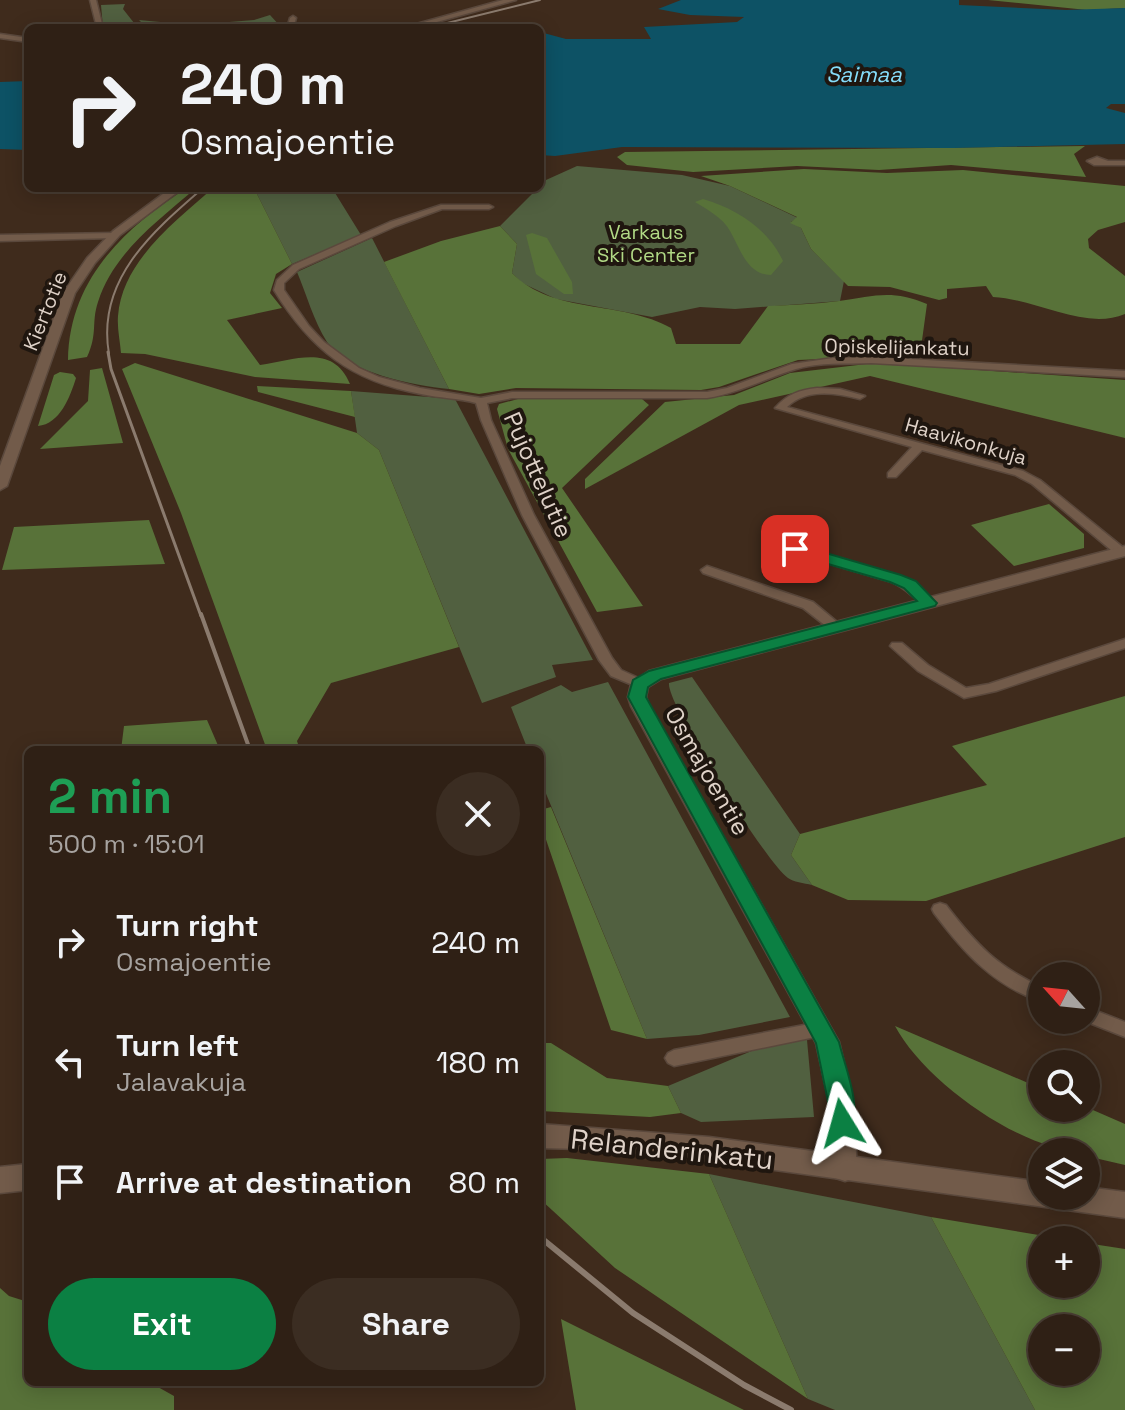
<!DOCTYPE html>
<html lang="en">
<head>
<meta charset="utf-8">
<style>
	:root { --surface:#2f2015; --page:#3b2d22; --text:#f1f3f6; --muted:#a7a3a0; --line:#4a3e34; --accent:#0b8043 }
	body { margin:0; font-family:"Space Grotesk",sans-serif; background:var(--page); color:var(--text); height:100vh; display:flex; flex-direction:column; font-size:30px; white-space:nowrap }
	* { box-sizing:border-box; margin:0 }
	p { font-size:26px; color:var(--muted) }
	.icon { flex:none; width:44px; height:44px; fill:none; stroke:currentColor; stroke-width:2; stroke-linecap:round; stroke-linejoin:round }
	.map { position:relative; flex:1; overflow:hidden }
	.details { position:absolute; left:24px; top:746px; width:520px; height:640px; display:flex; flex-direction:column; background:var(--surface); border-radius:12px; box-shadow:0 4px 20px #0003,0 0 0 2px var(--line) }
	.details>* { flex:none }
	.hud { position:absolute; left:24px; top:24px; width:520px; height:168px; border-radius:12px; box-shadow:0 4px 20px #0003,0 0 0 2px var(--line); background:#2f2015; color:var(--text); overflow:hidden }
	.needle { width:52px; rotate:297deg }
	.buttons { position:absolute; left:1028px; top:962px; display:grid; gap:16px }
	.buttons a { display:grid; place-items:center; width:72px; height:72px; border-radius:50%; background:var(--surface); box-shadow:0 4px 20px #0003,0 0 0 2px var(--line); font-size:40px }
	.pin { position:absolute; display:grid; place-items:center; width:68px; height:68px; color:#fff; margin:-34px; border-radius:16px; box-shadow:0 4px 12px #0006 }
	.me { position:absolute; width:88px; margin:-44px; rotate:352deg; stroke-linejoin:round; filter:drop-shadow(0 0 6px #0008) }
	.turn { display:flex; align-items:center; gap:28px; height:168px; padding:0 24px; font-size:36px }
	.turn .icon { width:104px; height:104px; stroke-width:2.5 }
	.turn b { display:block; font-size:56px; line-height:68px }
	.round { display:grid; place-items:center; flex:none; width:84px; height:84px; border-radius:42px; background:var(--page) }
	.headline { display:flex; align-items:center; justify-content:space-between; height:136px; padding:0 24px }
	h1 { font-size:48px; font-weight:800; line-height:60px; color:#1e9e55 }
	.button { display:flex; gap:16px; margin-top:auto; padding:16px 24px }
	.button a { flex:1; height:92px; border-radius:48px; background:var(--accent); color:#fff; font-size:32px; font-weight:800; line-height:92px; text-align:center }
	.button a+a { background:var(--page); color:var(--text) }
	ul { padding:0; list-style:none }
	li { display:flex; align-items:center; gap:24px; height:120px; padding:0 24px }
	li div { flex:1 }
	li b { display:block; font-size:30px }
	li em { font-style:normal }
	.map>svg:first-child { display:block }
	.green { fill:#516040 }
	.forest { fill:#587239; fill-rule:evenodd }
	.water { fill:#0d5265 }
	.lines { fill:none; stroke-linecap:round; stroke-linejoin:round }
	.minor-casing { stroke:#5a483c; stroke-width:3 }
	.tertiary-casing { stroke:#5a483c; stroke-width:3 }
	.secondary-casing { stroke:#5a483c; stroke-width:3 }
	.minor { fill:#725b4a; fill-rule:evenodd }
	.tertiary { fill:#725b4a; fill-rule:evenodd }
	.secondary { fill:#725b4a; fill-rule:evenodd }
	.rail-far3 { stroke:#8b7b6e; stroke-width:2 }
	.rail-far2 { stroke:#8b7b6e; stroke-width:3 }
	.rail-far1 { stroke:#8b7b6e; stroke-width:4 }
	.rail { stroke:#8b7b6e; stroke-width:6 }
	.route { fill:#0b8043; stroke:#07532c; stroke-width:2 }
	.labels { text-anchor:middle; stroke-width:8; stroke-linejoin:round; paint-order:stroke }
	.far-park-label { font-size:20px; fill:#b1d985; stroke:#1f160f }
	.far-street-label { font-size:20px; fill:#dfd2c8; stroke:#1f160f }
	.far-water-label { font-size:22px; font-style:italic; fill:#85ddfa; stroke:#1f160f }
	.street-label { font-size:24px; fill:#dfd2c8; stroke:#1f160f }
	.near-street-label { font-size:28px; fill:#dfd2c8; stroke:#1f160f }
</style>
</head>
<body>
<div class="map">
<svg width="1125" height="1410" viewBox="0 0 1125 1410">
	<rect width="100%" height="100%" fill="#3f2b1c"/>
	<path class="green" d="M125 4 123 9 138 28H103L101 5Z
		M270 15 281 27 147 28 139 20 192 25 254 20Z
		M577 166 682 175 730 186 798 218 791 222 801 228 811 249 844 281 840 301 735 309 700 307 652 317 556 299 522 283 512 273 517 244 500 226 546 180Z
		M254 188H332L361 235 292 264Z
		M372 238 449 389C412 385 350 374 327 342 314 322 306 293 297 272Z
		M351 391 455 399 593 660 552 665 556 677 482 703 379 450 357 433Z
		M692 677 800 834 791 855 812 885C804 883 793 882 788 878 767 864 666 703 669 683Z
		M608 682 790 1017 699 1035 647 1039 540 779V750H528L511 707 561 685 572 692Z
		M787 1036 807 1040 814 1117 701 1122 681 1113 668 1086Z
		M709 1174 931 1217 1035 1410H835L808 1399Z"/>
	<path class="forest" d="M988 0H1125V8L1087 10Z
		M1085 146 1074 154 1086 177 951 165 879 170 797 166 693 172 627 165 617 157 625 152Z
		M804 169 887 173 963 170 1125 186V222L1098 230 1088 239 1089 248 1125 276V314C1085 331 1036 299 993 297L986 286 947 289V298L939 300 890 287 848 286 811 249 801 228 790 223 797 217 730 186 701 176Z
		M187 188H196C158 221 114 252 98 302 91 323 98 333 87 357L68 360C69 280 124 228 187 188Z
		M213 188H254L292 264 276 274 270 293 282 308 227 320 260 365C295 360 333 343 350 384L255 377 145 354 121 353C120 341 117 328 118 316 122 261 176 221 213 188Z
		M703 199C737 209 768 229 783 261L771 275C747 275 740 248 730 231 723 218 708 210 695 202Z
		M500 226 517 244 512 273C553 315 622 300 671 328L676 344H740L768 306C791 305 815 304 839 301 874 296 892 289 927 304L920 355 798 360 719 387 701 390 516 388 479 394 449 389 384 262 441 241Z
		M532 233 547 238 572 282 573 294H564L536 274 526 235Z
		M135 363 357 433 379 450 459 647 331 683 297 741 300 750H267L181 513 122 369Z
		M875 363 1125 380V438L870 376 739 405 585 489V479L665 402 734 395 790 373Z
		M102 368 123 443 40 449 88 401 90 370Z
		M60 372 73 374 76 378C70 397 60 424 38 426L54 375Z
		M257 386 351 391 355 417 258 392Z
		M518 399H642L649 405 562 488 643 606 597 612 508 449 497 409 499 404Z
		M1049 504 1084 534V548L1014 566 971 525Z
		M149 520 165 564 2 570 14 527Z
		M1125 696V837L926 901 848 900 812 885 791 855 800 834 987 785 952 746Z
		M207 720 220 750H121L124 726Z
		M551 807 647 1039 611 1030 540 822V810Z
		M895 1026 1042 1089V1108L1086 1107 1125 1124V1165L1086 1156V1152C1022 1152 924 1081 895 1026Z
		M540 1043H551L607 1078 668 1086 681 1113 650 1117 540 1111Z
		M567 1158 709 1174 808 1399 615 1268 540 1199V1159Z
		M931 1217 1069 1240H1042V1284H1086V1243L1125 1249V1410H1035ZM1042 1328H1086V1372H1042Z
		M0 1288 9 1296 28 1302V1382H149L174 1396V1410H0Z
		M561 1319 744 1410H576Z"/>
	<path class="water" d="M681 0H959V5L1066 10 1125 8V104H1111L1106 108 1125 113V144L953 148 622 147 555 156 540 155V32L566 39H651L644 27 737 22 744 17 690 15 658 9Z
		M28 81V150L0 149V82Z"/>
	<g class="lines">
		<g class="minor-casing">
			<path id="minor" d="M90 0H96L103 28H97Z
				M293 16 296 18 293 28H287L290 18Z
				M0 34 28 38V42L0 38Z
				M1097 157 1108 161H1125V165H1094L1087 161Z
				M441 205H489L493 207 489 209H442L396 226 299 269 284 283V290L309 326 324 342 359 368 379 377 420 388 481 398 512 392H707L727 388 792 364 833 358 871 357 1125 371V377L871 363C846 364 820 362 796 369 766 378 739 393 707 398H512L487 403 491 420 534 515 612 658 621 670 645 681 647 684 645 687 640 688 611 676 599 660 522 515 481 420 476 403C458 398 439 398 421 394 351 381 311 350 274 290L277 280 293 265 390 222Z
				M115 233 116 235 112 238 0 241V235Z
				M817 388 840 389 865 396 860 399C836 393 807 388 787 407L1023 471 1040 480 1125 549V555H1117L1032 484 1015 475 922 450 896 477H888V473L912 447 775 408C787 394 800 390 817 388Z
				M771 538 900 576 914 582 935 603 929 607C915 601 907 588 892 582L767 545 765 542 767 539Z
				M707 566 813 602 843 627 836 631 831 630 803 608 703 573 701 570Z
				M1125 639V648L996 691 964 698 918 671 890 646 892 643H902L928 665 966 688 989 684Z
				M940 903 946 905C975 943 997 967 1042 987V1002C994 986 964 953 934 913L932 909 934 905Z
				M1086 1007 1125 1022V1037L1082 1020H1086Z
				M820 1022 826 1024 829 1029 826 1034 820 1036 674 1066 668 1063 665 1058 668 1053 674 1050Z"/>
		</g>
		<g class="tertiary-casing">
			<path id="tertiary" d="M503 0H516L415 28H402Z
				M171 188H183L120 235 95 263 75 293 7 486 0 490V466L63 293 87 258 113 231Z
				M1125 546V556L661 679 648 687 646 697 649 706 839 1042 853 1101 857 1170 854 1178 845 1181 836 1178 833 1170 829 1101 816 1043 631 706 628 697 631 684 649 671Z"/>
		</g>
		<g class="secondary-casing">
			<path id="secondary" d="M540 1124 709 1137 1042 1182V1196H1086V1187L1125 1192V1218L709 1161 584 1149 540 1148Z
				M28 1164V1190L0 1193V1167Z"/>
		</g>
		<use href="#minor" class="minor"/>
		<use href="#tertiary" class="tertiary"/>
		<use href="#secondary" class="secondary"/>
		<path class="rail-far3" d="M427 28 540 0
			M109 354C96 280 152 232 203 188"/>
		<path class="rail-far2" d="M108 352 111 369 201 616"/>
		<path class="rail-far1" d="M201 614 250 750"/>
		<path class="rail" d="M540 1237 633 1313 744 1385 791 1410"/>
	</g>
	<path class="route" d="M795 544 901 575 916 581 937 603 935 606 661 679 648 687 646 697 839 1042C845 1067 862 1107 851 1131L842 1134 834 1131 816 1043 628 697 633 680 649 671 917 601 904 588 890 582 790 553V546Z"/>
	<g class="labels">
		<g class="far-park-label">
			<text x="646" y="239">Varkaus<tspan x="646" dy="23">Ski Center</tspan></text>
		</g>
		<g class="far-street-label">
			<text transform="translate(45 311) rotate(-68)" y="7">Kiertotie</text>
			<text transform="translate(897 347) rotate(1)" y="7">Opiskelijankatu</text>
			<text transform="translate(966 441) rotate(16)" y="7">Haavikonkuja</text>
		</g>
		<g class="far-water-label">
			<text x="864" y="82">Saimaa</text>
		</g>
		<g class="street-label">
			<text transform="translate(538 475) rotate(66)" y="8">Pujottelutie</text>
			<text transform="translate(707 771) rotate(60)" y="8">Osmajoentie</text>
		</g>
		<g class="near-street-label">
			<text transform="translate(672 1149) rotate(6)" y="10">Relanderinkatu</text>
		</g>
	</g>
</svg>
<div class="buttons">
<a><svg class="needle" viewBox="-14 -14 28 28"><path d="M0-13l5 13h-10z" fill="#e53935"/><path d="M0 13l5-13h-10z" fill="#a7a3a0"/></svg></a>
<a><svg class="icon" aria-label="search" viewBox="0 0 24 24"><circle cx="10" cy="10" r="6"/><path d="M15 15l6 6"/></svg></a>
<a><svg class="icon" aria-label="layers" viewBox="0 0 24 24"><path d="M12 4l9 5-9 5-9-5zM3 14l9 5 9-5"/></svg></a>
<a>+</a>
<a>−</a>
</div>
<div class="pin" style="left:795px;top:549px;background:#d93025"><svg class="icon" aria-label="arrive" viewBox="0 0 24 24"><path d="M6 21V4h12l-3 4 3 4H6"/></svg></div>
<svg class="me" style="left:842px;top:1123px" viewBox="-20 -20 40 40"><path d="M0-17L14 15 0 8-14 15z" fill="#0b8043" stroke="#fff" stroke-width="4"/></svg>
<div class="hud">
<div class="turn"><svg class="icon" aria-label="right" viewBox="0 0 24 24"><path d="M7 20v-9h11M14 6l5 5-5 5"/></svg><div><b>240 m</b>Osmajoentie</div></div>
</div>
<section class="details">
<div class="headline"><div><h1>2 min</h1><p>500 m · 15:01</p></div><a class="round"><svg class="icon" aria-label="close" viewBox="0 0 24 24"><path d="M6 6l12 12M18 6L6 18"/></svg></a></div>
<ul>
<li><svg class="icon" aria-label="right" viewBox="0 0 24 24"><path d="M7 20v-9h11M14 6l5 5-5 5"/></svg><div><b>Turn right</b><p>Osmajoentie</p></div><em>240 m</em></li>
<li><svg class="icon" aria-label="left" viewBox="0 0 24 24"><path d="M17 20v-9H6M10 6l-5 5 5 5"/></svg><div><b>Turn left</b><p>Jalavakuja</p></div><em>180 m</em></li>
<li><svg class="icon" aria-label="arrive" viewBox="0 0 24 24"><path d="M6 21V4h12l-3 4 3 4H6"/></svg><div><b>Arrive at destination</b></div><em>80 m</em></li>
</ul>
<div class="button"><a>Exit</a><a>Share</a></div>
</section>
</div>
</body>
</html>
